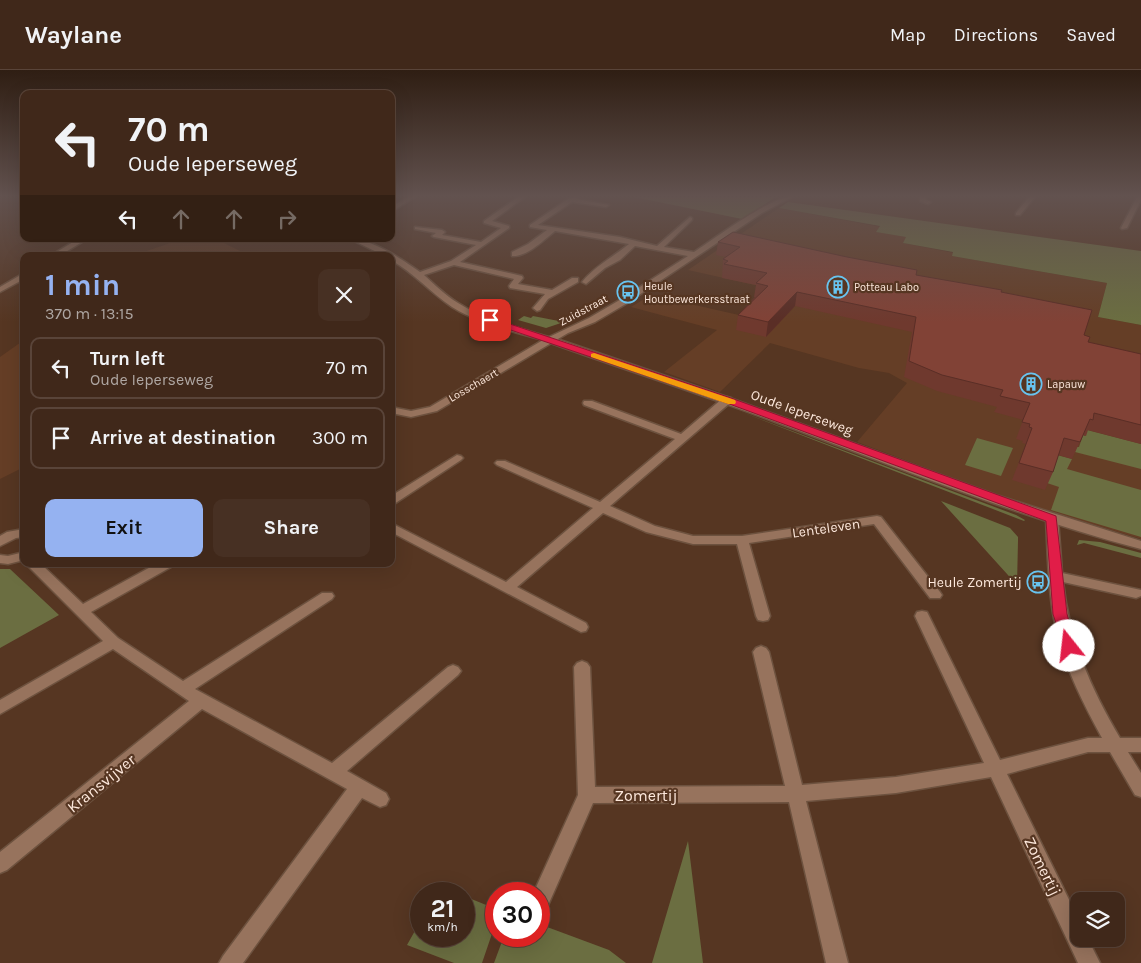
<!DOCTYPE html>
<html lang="en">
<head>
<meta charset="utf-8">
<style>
	:root { --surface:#40281a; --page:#473023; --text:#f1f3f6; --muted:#aea6a2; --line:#594439; --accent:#95b2f1 }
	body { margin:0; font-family:Karla,sans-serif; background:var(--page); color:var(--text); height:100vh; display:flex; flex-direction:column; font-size:19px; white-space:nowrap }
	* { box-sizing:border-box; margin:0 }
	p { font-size:16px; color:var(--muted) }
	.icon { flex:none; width:28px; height:28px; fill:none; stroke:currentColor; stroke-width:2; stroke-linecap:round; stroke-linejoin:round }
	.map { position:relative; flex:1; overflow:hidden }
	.drawer { position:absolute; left:20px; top:182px; width:375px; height:315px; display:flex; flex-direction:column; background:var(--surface); border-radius:10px; box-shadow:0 5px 20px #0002,0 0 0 1px var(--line) }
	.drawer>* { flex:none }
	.top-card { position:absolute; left:20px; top:20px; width:375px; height:152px; border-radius:10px; box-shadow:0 5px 20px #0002,0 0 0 1px var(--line); background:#40281a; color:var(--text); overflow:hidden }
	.buttons { position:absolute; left:1070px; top:822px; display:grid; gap:10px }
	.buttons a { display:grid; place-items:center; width:55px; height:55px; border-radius:10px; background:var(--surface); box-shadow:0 5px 20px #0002,0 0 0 1px var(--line); font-size:25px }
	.speed { position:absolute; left:410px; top:812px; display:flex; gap:10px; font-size:25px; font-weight:700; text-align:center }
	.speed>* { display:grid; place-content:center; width:65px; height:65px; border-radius:50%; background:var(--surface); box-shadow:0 5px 20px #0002,0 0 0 1px var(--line); line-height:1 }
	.speed small { font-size:12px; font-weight:400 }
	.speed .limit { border:8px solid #d22; background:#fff; color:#111 }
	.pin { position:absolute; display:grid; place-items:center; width:42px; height:42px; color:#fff; margin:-21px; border-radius:10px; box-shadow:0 2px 8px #0006 }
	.me { position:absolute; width:55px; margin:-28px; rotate:344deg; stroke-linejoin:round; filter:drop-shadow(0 0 4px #0008) }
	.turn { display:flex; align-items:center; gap:18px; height:105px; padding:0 25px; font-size:22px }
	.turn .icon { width:65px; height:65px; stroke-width:2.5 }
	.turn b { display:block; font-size:35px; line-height:42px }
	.lanes { display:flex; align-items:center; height:48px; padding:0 25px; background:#0003; justify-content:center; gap:25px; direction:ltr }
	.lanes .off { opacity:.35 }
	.round { display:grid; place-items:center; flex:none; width:52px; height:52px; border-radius:10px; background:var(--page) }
	.headline { display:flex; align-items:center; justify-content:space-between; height:85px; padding:0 25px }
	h1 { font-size:30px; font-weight:700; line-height:38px; color:var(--accent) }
	.primary-button { display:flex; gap:10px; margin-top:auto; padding:10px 25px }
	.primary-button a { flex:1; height:58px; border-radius:10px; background:var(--accent); color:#111; font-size:20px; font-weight:700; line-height:58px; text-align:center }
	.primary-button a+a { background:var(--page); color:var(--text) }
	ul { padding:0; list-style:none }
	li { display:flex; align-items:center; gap:15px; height:62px; margin:0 10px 8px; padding:0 15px; border:2px solid var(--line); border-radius:10px }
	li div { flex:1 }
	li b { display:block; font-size:19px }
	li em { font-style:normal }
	header { display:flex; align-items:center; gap:30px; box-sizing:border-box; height:70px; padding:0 25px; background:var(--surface); border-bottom:1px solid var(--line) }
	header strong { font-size:24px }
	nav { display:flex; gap:28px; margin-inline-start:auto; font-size:18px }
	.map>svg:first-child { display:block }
	.built { fill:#653e26 }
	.green { fill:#6b6e41 }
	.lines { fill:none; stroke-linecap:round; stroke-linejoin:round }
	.street-casing { stroke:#6d523f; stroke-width:3 }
	.secondary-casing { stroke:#6d523f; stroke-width:3 }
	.street { fill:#97735d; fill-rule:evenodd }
	.secondary { fill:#97735d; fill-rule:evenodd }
	.wall { fill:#6f392e }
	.shaded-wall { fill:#5a2e26 }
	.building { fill:#814236; stroke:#5a2e26 }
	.route { fill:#e11d48; stroke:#92132f }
	.slow { fill:#f59e0b }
	.labels { text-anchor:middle; stroke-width:4.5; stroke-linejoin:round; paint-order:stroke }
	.far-poi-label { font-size:11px; fill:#fde8dc; stroke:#563622; text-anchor:start }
	.far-street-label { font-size:11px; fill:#fde8dc; stroke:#563622 }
	.street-label { font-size:14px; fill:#fde8dc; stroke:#563622 }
	.poi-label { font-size:14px; fill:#fde8dc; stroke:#563622; text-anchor:end }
	.near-street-label { font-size:16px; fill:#fde8dc; stroke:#563622 }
</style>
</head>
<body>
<header>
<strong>Waylane</strong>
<nav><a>Map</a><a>Directions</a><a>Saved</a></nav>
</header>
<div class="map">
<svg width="1141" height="893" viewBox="0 0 1141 893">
	<rect width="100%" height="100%" fill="#563622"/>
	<path class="built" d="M779 138 881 157 877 162 907 167 903 173 954 183 952 186 1107 213 1098 247 1141 255V469L1009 429 857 372 907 313 889 303 859 298 770 273 720 322 664 302 717 260 631 237 651 225 778 254 794 237 754 227 757 225 778 220 688 200Z
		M182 169H216L250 186H132Z
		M24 270V397L0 409V287Z"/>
	<path class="green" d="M634 127H776L742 149Z
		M788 132 1141 181V255L1098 247 1107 213 952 186 953 182 903 173 906 167 876 162 880 156 779 138Z
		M524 246 531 248 533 246 564 252 546 258 518 250Z
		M739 341 1016 445 1025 450 1024 451Z
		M1087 360 1141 374V399L1075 382 1076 377H1079L1083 365 1085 366Z
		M977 368 1013 378 1001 406 965 395Z
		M1057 385 1072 389 1067 399 1141 420V467L1051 440 1059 417 1047 413Z
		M941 431 1010 458 1018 467V471L1017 515Z
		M1079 470 1100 472 1141 483V488L1084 473 1077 475Z
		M0 499H10L59 545 0 578Z
		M688 771 703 893H652Z
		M464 826 496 839V852L482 893H454L407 875 421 850V866H464Z
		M539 854 609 880 626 893H494L504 866H539Z"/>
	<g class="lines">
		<g class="street-casing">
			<path id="street" d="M408 127H415L391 142V137Z
				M518 127H525L492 151 509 156V158L460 192 522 206 523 208 518 214 552 220 572 208H578V212L548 229 540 240 537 241 533 238 545 224 510 218 509 216 514 209 454 195 424 205C435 215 445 225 458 233 485 250 518 258 549 267L589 248 618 231 688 186 635 176 620 190 605 198 586 214 582 212C595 196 613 187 629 174L555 161C544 170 527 187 512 186V182L528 174 547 160 530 157V155L568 129 578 127 576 129 609 135 606 137 572 132 538 155 620 167 657 176 690 147 692 148V150L664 177 694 182C714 169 771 126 792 127L762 143 624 235 595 252 568 263 437 341 411 347 391 343V337L411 341 430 337 543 270C512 261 479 254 452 237 430 222 414 203 391 190V186H385L350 169C371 168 403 190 420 202L451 191 476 175 434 167 432 166 436 163 415 159V157L442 160 445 162 442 165 481 172 501 158 484 153V151Z
				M920 127H926L925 129 931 132 928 134 920 131Z
				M1029 127H1035L1020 145H1016V143Z
				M1137 127H1141V130L1127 158 1122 159 1121 158Z
				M78 169H87L59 186H50Z
				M24 203V209L0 222V217Z
				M727 327 731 328V332L610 436 655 456 693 466H742L877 446 881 447 940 522 942 525 940 528H930L874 454 749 473 770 546 768 550 763 551 758 550 756 546 737 474H693L646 462 603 443 517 517 586 553 588 557 586 561 581 562 391 462V453L506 512 593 438 497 395 495 393 497 391H505L600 432 675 369 584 335 583 333 584 331H592L681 364 723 328Z
				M457 385 461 386 463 388 461 390 391 436V426Z
				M1052 445 1058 449 1062 503 1141 520V526L1136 528 1063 512C1069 569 1091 619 1120 668H1141V682H1128L1141 703V727L1135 725 1110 682H1088L1007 704 1079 850V869H1088L1100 893H1078L991 707 896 723 806 731 848 893H826L789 732 593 733 546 840 539 843V824H533L578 725 574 597 577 593 582 591 587 593 590 597 595 717 785 716 753 582 756 578 761 576 766 578 769 582 802 715 896 707 984 693 915 546 917 542 922 541 927 542 929 546 1000 690 1088 668H1102C1084 635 1066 600 1057 563 1048 526 1048 487 1046 449Z
				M24 459V467L16 468 0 476V466L7 462Z
				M24 482V490L8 494 0 493V485L8 486Z
				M26 494H41L83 534 156 494H173L171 497 91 542 118 568 183 611 322 523H332L334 526 332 529 195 619 332 693 448 597 453 595 458 597 461 601 458 605 347 701 386 723 389 729 386 735 380 737 362 728 243 893H219L223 886 347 719 202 639 7 800 0 803V782L189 631 113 579 0 644V630L103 571Z"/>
		</g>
		<g class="secondary-casing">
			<path id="secondary" d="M551 267 727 327 996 425 1141 471V479C1015 446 894 396 773 351 698 323 623 299 548 272L546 270Z"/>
		</g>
		<use href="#street" class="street"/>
		<use href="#secondary" class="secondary"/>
	</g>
	<path class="wall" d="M718 172 916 205 1001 222 1084 265 1088 272 1141 284V374L1088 360 1086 366 1083 365 1072 389 1058 385 1053 402 1045 420 1012 410 1026 374 1022 373 1023 371 1016 369 1023 350 994 342 997 337 937 321 904 307 912 262 795 236 766 267 736 260 738 245 755 227H754L756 215 722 208 723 189 726 187 716 185Z"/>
	<path class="shaded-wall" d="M797 222 795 236 766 267 768 252Z"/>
	<path class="building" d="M733 162 847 187 917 200 916 205 1002 220 1001 222 1092 240 1084 265 1090 267 1088 272 1141 284V355L1094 343 1093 350 1090 349 1080 372 1064 368 1053 402 1019 393 1032 358 1029 357 1030 354 1022 352 1030 333 1000 326 1003 320 942 305 909 291 916 247 797 222 768 252 738 245 768 216 756 213 767 203 724 194 728 191 723 189 740 177 718 172Z
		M118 181 126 186H99Z"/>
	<linearGradient id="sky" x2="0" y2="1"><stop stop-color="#2f1e13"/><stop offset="0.5" stop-color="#62524f"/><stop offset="1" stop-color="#62524f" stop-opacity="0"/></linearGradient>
	<rect width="1141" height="252" fill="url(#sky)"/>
	<path class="route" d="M487 248H492L731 328 1056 446 1067 544 1076 576 1074 579H1064L1053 544 1046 451 724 332 487 252Z"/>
	<path class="slow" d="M594 283 735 330 736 332 735 334H728L591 287V284Z"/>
	<defs>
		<g id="building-ring" transform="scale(1.125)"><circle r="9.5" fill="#563622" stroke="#68c4f0" stroke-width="1.5"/><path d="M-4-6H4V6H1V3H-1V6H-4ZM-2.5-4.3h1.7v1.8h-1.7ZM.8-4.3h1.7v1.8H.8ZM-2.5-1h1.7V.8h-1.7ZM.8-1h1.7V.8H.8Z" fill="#68c4f0"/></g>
		<g id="bus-ring" transform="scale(1.125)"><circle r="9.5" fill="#563622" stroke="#68c4f0" stroke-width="1.5"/><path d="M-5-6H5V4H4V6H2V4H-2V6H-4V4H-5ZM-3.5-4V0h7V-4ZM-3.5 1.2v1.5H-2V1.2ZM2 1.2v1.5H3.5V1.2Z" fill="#68c4f0"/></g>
	</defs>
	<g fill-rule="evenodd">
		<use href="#building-ring" x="838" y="217"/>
		<use href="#bus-ring" x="628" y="222"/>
		<use href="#building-ring" x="1031" y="314"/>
		<use href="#bus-ring" x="1038" y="512"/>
	</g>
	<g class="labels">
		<g class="far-poi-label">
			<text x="644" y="220">Heule<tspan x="644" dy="13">Houtbewerkersstraat</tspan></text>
			<text x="854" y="221">Potteau Labo</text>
			<text x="1047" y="318">Lapauw</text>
		</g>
		<g class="far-street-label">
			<text transform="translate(583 240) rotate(-28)" y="4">Zuidstraat</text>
			<text transform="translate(473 315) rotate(-30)" y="4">Losschaert</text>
		</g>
		<g class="street-label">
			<text transform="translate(802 342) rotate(20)" y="5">Oude Ieperseweg</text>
			<text transform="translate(826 458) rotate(-8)" y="5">Lenteleven</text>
		</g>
		<g class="poi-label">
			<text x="1022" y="517">Heule Zomertij</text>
		</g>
		<g class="near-street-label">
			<text transform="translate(101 713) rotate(-39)" y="6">Kransvijver</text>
			<text x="646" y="731">Zomertij</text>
			<text transform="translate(1043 796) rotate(64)" y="6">Zomertij</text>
		</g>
	</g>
</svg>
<div class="buttons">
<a><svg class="icon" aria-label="layers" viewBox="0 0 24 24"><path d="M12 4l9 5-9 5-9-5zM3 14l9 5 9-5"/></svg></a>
</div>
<div class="speed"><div>21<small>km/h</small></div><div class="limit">30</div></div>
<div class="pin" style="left:490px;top:250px;background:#d93025"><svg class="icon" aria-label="arrive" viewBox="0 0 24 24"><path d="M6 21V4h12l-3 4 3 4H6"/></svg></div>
<svg class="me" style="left:1069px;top:576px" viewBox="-20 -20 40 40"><circle r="19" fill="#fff"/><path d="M0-13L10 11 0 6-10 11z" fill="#e11d48"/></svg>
<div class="top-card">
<div class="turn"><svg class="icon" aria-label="left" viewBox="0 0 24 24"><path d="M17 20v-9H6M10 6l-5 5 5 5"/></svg><div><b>70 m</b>Oude Ieperseweg</div></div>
<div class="lanes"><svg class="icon" aria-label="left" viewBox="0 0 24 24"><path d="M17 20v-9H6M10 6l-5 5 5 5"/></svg><svg class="icon off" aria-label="ahead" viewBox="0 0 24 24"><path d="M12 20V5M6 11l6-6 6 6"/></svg><svg class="icon off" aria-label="ahead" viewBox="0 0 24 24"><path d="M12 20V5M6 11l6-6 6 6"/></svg><svg class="icon off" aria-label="right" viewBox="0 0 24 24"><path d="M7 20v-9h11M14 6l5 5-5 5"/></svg></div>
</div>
<section class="drawer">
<div class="headline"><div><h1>1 min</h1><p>370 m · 13:15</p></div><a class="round"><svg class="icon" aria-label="close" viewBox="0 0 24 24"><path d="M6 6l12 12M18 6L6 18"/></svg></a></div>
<ul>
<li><svg class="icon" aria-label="left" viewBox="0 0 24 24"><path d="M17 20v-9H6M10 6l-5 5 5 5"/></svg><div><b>Turn left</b><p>Oude Ieperseweg</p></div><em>70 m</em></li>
<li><svg class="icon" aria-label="arrive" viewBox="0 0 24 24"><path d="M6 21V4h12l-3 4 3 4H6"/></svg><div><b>Arrive at destination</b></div><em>300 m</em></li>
</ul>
<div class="primary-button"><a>Exit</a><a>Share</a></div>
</section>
</div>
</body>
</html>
